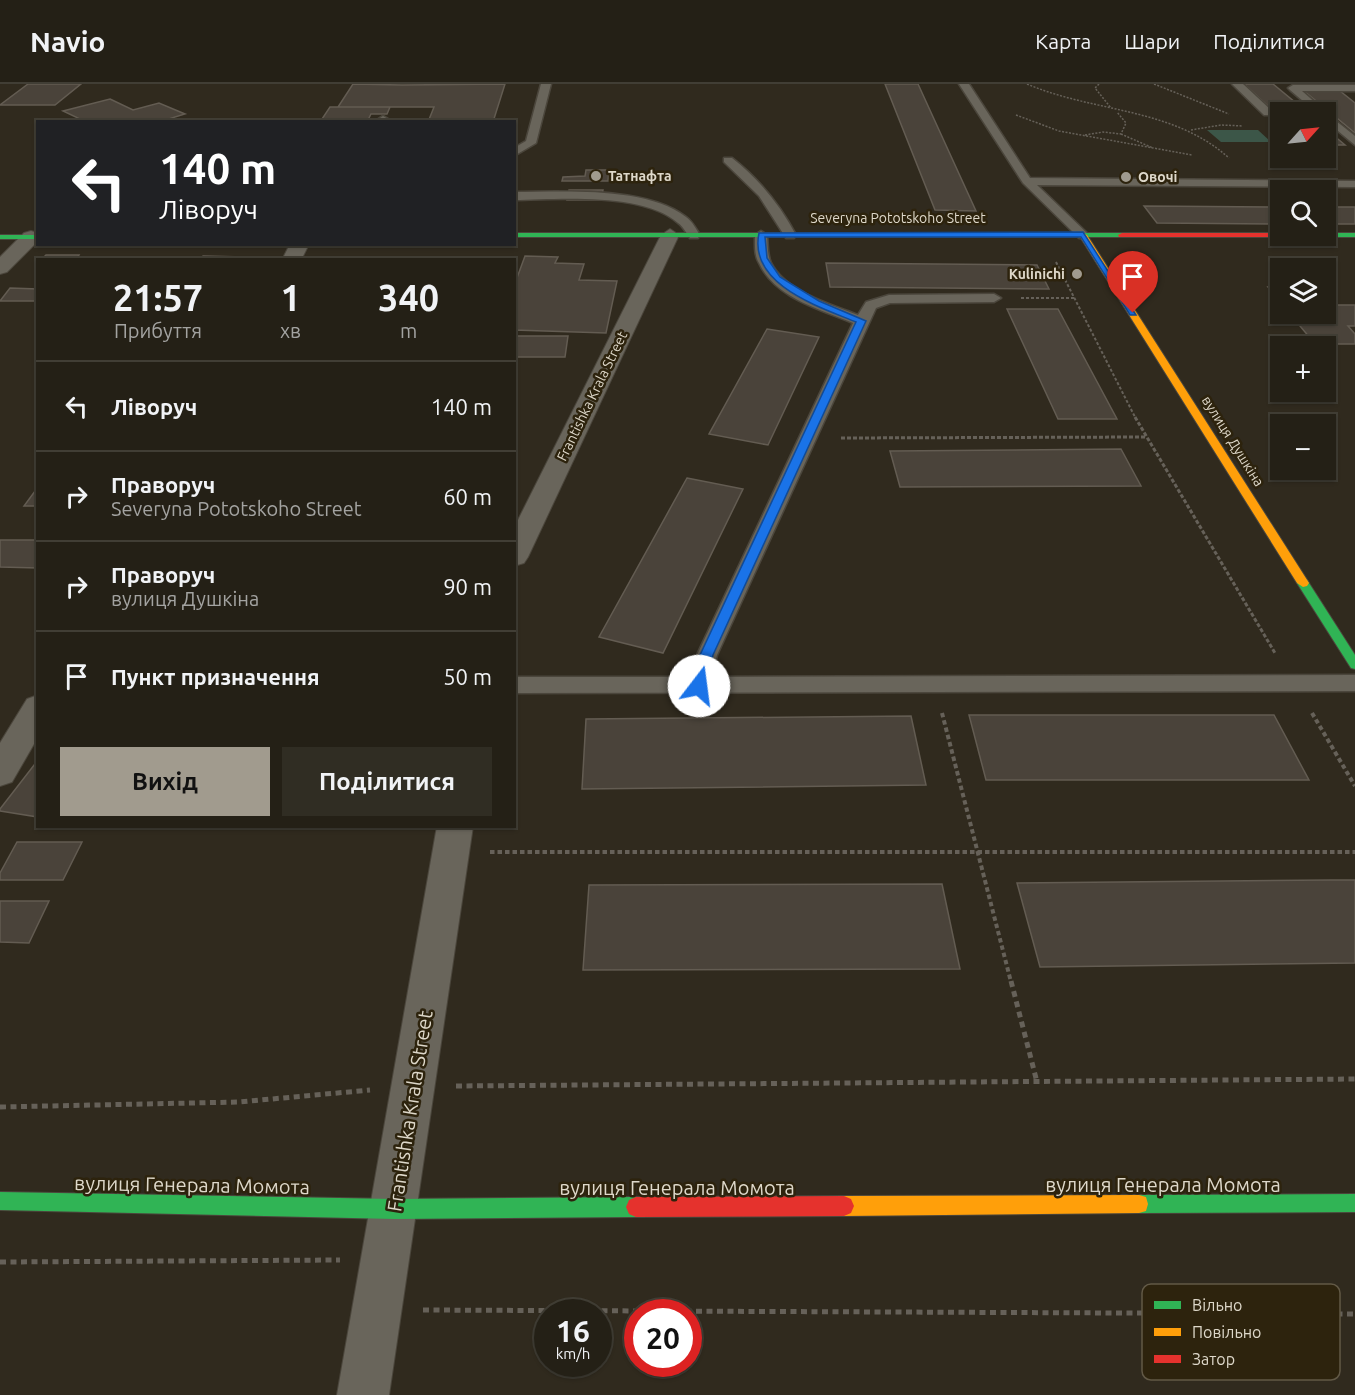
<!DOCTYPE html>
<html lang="uk">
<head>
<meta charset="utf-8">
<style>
	:root { --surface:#242016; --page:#302d23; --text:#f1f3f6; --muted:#a3a3a1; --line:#413e35; --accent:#a19b8e }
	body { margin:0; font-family:Ubuntu,sans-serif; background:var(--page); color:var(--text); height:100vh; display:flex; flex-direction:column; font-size:22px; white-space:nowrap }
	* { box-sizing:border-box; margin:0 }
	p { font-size:20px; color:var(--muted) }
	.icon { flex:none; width:33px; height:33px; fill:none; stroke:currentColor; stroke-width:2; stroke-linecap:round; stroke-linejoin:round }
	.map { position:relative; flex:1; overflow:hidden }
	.details { position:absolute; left:36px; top:174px; width:480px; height:570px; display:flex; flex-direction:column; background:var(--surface); border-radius:0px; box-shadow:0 2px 4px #0004,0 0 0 2px var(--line) }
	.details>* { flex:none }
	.top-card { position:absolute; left:36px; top:36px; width:480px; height:126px; border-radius:0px; box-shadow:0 2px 4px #0004,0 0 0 2px var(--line); background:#202124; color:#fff; overflow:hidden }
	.needle { width:39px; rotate:63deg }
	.buttons { position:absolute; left:1270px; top:18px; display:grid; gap:12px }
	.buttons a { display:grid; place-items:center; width:66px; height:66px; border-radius:0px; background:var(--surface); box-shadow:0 2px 4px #0004,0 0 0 2px var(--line); font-size:30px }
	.speed { position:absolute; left:534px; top:1215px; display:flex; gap:12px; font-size:30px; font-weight:700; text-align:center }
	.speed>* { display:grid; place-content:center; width:78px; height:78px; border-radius:50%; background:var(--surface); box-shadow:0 2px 4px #0004,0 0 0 2px var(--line); line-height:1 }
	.speed small { font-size:15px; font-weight:400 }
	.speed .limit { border:9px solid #d22; background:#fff; color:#111 }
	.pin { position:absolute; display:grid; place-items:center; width:51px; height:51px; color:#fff; margin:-62px -26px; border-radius:50% 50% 50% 0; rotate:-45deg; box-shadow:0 0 6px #0007 }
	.pin .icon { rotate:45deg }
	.me { position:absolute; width:66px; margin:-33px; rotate:15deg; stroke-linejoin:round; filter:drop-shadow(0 0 4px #0008) }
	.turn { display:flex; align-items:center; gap:21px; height:126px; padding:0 24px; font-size:27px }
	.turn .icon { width:78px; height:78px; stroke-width:2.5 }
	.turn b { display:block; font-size:42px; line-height:51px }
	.eta { display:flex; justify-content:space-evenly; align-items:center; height:102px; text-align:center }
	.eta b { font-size:36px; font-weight:600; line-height:42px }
	.primary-button { display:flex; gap:12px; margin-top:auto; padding:12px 24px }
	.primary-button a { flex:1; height:69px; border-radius:0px; background:var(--accent); color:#111; font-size:24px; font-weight:600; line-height:69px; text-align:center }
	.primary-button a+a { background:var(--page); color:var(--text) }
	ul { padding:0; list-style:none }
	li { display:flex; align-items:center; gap:18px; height:90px; padding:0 24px; border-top:2px solid var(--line) }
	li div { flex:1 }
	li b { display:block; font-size:22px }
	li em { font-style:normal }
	header { display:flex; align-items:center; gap:36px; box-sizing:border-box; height:84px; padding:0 30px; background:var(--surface); border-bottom:2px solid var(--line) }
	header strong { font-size:28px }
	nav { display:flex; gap:33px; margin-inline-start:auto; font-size:21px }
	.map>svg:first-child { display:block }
	.green { fill:#3c5648 }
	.building { fill:#4a433a; stroke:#635c52; stroke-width:1.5 }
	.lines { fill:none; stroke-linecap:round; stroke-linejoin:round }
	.lane-casing { stroke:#4b463c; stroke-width:3 }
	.street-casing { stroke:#4b463c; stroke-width:2 }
	.fast-casing { stroke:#4b463c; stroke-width:2 }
	.slow-casing { stroke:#4b463c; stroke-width:2 }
	.jam-casing { stroke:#4b463c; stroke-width:2 }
	.path-far4 { stroke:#666159; stroke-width:1.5; stroke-dasharray:2 1.5; stroke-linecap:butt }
	.path-far3 { stroke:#666159; stroke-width:2; stroke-dasharray:3 2; stroke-linecap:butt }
	.path-far2 { stroke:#666159; stroke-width:3; stroke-dasharray:4 2; stroke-linecap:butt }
	.path-far1 { stroke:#666159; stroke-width:4; stroke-dasharray:4.5 3; stroke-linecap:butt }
	.path { stroke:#666159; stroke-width:5; stroke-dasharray:6 4.5; stroke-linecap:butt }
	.lane { fill:#69655b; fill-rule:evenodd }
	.street { fill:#69655b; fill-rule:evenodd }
	.fast { fill:#30b455; fill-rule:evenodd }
	.slow { fill:#ff9f0a; fill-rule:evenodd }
	.jam { fill:#e5322d; fill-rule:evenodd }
	.route { fill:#1a73e8; stroke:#114b97; stroke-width:1.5 }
	.poi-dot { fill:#a19b8e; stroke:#2d230d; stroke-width:2 }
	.labels { text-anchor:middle; stroke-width:5; stroke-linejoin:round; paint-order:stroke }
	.far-poi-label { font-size:14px; font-weight:bold; fill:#ded8ca; stroke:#2d230d; text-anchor:start }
	.far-street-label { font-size:14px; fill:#ded8ca; stroke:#2d230d }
	.near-street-label { font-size:20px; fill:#ded8ca; stroke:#2d230d }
	.key { fill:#2d230d; stroke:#625946; stroke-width:1.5 }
	.key-label { font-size:16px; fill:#ded8ca }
</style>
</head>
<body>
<header>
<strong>Navio</strong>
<nav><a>Карта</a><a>Шари</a><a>Поділитися</a></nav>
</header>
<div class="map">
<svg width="1355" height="1311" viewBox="0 0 1355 1311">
	<rect width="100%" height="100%" fill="#302a1e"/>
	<path class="green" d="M1207 46H1258L1271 58H1221Z"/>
	<path class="building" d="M28 0H81L55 21H0Z
		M353 0 402 1 505 0 493 38H428L434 23H338Z
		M885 0H918L976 127 935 126Z
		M1244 0H1273L1307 28H1281V34Z
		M1304 7H1340L1355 19V49Z
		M110 15 133 26 159 19 185 30 159 38H65L78 34 63 27Z
		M330 23H390L387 30H371L367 38H320Z
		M1326 45 1345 61H1326Z
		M586 86H609L608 97H562L563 93 585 92Z
		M569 106H603L601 116H567Z
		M1144 122 1281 123V140L1157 139Z
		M1326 123H1355V140H1326Z
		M46 171H79L76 176H41Z
		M203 172 244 173 242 176H200Z
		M525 172 558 173 555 179 584 180 579 196 617 197 606 249 514 246V202Z
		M826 179 1037 181 1049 205 830 203Z
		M1268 203H1281V219Z
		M10 204 38 205V214L34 217H0Z
		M1326 218 1329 221H1355V242H1348L1355 250V260H1315L1290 230H1326Z
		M1007 225H1058L1117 335H1058Z
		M767 245 819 253 768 361 709 350Z
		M514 252H568L565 273H514Z
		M1121 365 1141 402 900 403 890 367Z
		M687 394 743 405 663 569 599 553Z
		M38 403V422H24Z
		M0 456H38V484L0 483Z
		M969 631H1274L1309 696H986Z
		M911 632 926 701 582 705 586 635Z
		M38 676V733L0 727V725Z
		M17 758H82L63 796H0V789Z
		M1330 796H1355V879L1040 883 1017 799Z
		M942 800 960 885 583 886 589 801Z
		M0 817H49L29 859 0 858Z"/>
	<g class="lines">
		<g class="lane-casing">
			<path id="lane" d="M541 0H551L536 59 514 72V64L526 57Z
				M959 0H969L1030 94 1355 97V103L1037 101 1089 151 1087 154H1079L1023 99Z
				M1232 0H1243L1272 27V31H1264Z
				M1293 1H1355V7H1302L1326 28H1316L1290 6 1288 4Z
				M1326 29 1355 52V61L1326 37Z
				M383 32 388 35 386 38H374Z
				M724 74H732C759 95 780 121 796 151L794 154H786L759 112 724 78Z
				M514 108C563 108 646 102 686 133 692 137 696 145 700 151L698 154H690C686 149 683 142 678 139 644 108 558 115 514 116Z
				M761 147 767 151C768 160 767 170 771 179 786 208 830 220 858 231L866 218 889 211 994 210 1001 214 994 218 890 219 876 224 717 571 712 593 1355 591V607L514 609V593H691L697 571 853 239C820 225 775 214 759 179 754 171 755 160 755 151Z"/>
		</g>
		<g class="street-casing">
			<path id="street" d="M670 145 679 151 528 473 524 479 514 482V444L661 151Z
				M31 147 38 149V157L7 188 0 190V173L24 149Z
				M290 160H309L301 176H282Z
				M38 611V653L12 698 0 702V659L27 615Z
				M437 742H473L389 1311H337Z"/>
		</g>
		<g class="fast-casing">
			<path id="fast" d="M514 149H1122L1126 151 1122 153H514Z
				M1326 149H1355V153H1323Z
				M0 151H38V155H0Z
				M1303 495 1307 496 1355 571V585L1351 584 1297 499Z
				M0 1108 395 1115 636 1113 643 1116 646 1123 643 1130 636 1133 395 1135 0 1126Z
				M1355 1110V1128L1139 1129 1132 1127 1130 1120 1132 1113 1139 1111Z"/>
		</g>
		<g class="slow-casing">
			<path id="slow" d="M1083 149 1087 151 1309 499 1307 502 1303 503 1297 499 1079 151Z
				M1139 1111 1146 1113 1148 1120 1146 1127 1139 1129 844 1132 837 1129 834 1122 837 1115 844 1112Z"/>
		</g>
		<g class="jam-casing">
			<path id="jam" d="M1122 149H1281V152H1284L1281 153H1119L1118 151Z
				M844 1112 851 1115 854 1122 851 1129 844 1132 636 1133 629 1130 626 1123 629 1116 636 1113Z"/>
		</g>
		<path class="path-far4" d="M1027 0C1095 29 1172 23 1229 74
			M1099 0 1095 4 1111 24
			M1154 0 1229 30
			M1016 31 1059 47 1192 71
			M1191 46 1221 41 1243 42
			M1121 50 1153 64
			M1085 51 1103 48 1121 50 1126 39 1117 28
			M1269 53 1281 65"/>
		<path class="path-far3" d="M1056 178 1136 335
			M1021 214H1074"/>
		<path class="path-far2" d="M1135 333 1275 569
			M841 354 1145 353"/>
		<path class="path-far1" d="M942 629 1011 898
			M1312 629 1355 702
			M490 768H1355"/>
		<path class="path" d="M1011 897 1037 998
			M456 1002 1355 995
			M0 1023 239 1018 370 1006
			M0 1178 340 1176
			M423 1226 1355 1230"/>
		<use href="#lane" class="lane"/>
		<use href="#street" class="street"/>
		<use href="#fast" class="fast"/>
		<use href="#slow" class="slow"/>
		<use href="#jam" class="jam"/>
	</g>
	<path class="route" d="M1083 148 1136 231H1130L1081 153H765L767 174 780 193 819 217 866 237 713 571 705 602 703 605H694L692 602 700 571 856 238C820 223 748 201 759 149Z"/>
	<g class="poi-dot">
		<circle cx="596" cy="92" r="6"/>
		<circle cx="1126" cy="93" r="6"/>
		<circle cx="1077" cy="190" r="6"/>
	</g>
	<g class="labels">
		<g class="far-poi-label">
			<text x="608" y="97">Татнафта</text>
			<text x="1138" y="98">Овочі</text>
			<text x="1065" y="195" text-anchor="end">Kulinichi</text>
		</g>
		<g class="far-street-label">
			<text x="898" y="139">Severyna Pototskoho Street</text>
			<text transform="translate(592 312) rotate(-64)" y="5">Frantishka Krala Street</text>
			<text transform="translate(1233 357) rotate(58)" y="5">вулиця Душкіна</text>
		</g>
		<g class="near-street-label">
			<text transform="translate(410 1027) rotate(-81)" y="7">Frantishka Krala Street</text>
			<text transform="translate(192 1101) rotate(1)" y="7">вулиця Генерала Момота</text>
			<text x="1163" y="1108">вулиця Генерала Момота</text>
			<text x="677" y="1111">вулиця Генерала Момота</text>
		</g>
	</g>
	<rect x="1142" y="1200" width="198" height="96" rx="9" class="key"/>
	<rect x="1154" y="1217" width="27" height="8" fill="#30b455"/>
	<rect x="1154" y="1244" width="27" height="8" fill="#ff9f0a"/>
	<rect x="1154" y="1271" width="27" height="8" fill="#e5322d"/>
	<g class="key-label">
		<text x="1192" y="1227">Вільно</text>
		<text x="1192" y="1254">Повільно</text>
		<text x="1192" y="1281">Затор</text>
	</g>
</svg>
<div class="buttons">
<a><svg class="needle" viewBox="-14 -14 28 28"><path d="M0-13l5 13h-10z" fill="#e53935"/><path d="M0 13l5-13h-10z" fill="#a3a3a1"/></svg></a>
<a><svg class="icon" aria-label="search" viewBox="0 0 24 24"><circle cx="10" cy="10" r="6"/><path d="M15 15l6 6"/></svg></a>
<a><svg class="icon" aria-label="layers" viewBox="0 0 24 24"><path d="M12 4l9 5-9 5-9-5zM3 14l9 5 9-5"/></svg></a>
<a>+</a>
<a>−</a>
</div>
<div class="speed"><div>16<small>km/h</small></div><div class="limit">20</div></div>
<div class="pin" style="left:1133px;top:229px;background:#d93025"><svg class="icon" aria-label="arrive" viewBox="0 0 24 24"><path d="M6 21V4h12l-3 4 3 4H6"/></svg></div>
<svg class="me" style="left:699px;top:602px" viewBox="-20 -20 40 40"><circle r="19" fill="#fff"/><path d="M0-13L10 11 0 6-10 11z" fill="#1a73e8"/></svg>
<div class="top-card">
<div class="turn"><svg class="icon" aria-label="left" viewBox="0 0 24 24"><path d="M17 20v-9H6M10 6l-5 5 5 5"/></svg><div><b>140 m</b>Ліворуч</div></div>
</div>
<section class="details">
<div class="eta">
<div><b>21:57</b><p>Прибуття</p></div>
<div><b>1</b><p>хв</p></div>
<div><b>340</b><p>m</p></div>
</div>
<ul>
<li><svg class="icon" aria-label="left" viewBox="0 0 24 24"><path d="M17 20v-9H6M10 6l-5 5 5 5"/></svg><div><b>Ліворуч</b></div><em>140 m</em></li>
<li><svg class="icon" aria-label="right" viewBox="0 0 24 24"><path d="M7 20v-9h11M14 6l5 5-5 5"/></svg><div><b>Праворуч</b><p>Severyna Pototskoho Street</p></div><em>60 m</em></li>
<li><svg class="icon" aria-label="right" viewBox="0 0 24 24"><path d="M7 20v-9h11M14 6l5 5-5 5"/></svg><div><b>Праворуч</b><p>вулиця Душкіна</p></div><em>90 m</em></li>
<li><svg class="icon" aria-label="arrive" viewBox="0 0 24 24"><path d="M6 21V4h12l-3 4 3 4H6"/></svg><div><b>Пункт призначення</b></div><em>50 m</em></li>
</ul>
<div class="primary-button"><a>Вихід</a><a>Поділитися</a></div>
</section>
</div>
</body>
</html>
